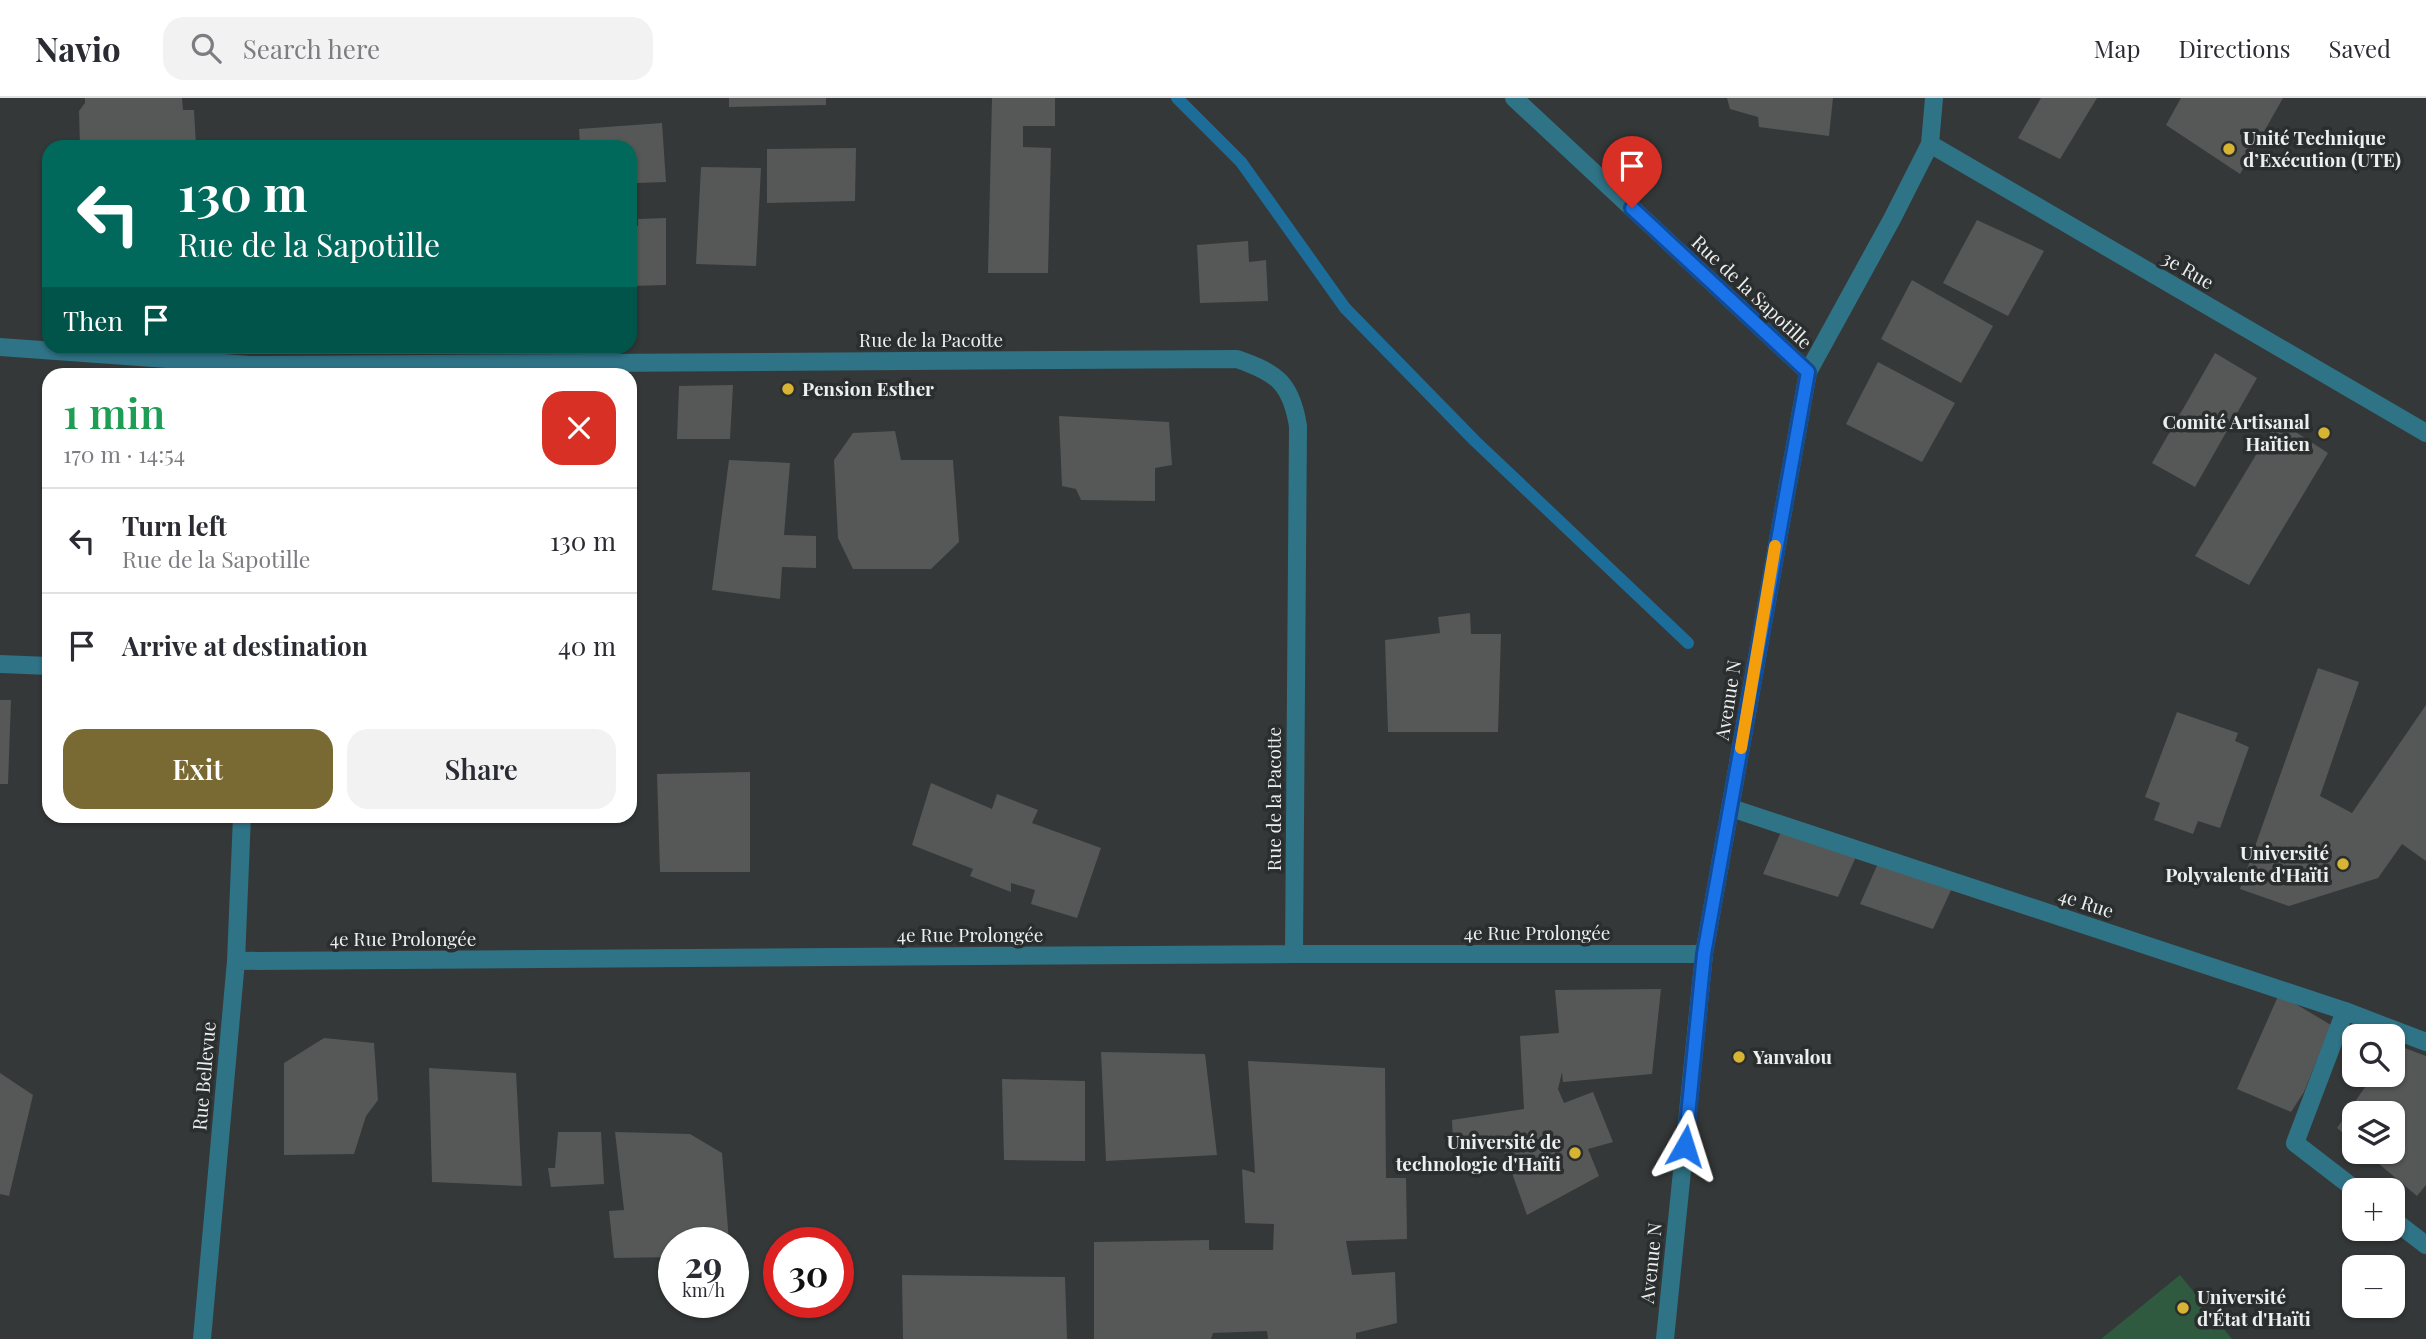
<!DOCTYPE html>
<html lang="en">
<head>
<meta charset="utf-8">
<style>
	:root { --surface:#fff; --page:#f2f2f3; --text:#2b2b33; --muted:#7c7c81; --line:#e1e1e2; --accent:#796933 }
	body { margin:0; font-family:"Playfair Display",serif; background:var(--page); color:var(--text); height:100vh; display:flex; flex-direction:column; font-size:26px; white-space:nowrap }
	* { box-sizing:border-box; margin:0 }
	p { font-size:23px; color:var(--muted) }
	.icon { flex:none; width:38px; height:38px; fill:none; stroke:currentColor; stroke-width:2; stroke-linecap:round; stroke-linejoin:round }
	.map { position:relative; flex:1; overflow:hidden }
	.sheet { position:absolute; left:42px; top:270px; width:595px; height:455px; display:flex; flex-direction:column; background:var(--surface); border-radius:21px; box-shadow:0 2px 5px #0004 }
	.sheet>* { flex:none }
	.banner { position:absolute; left:42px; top:42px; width:595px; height:214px; border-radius:21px; box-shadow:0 2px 5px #0004; background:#00695c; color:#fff; overflow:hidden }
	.controls { position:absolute; left:2342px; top:926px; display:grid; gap:14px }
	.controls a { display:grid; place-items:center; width:63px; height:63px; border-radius:14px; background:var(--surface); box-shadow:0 2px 5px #0004; font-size:35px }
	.speed { position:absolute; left:658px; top:1129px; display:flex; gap:14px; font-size:35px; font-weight:700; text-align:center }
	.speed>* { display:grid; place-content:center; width:91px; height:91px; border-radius:50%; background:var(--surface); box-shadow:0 2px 5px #0004; line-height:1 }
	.speed small { font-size:18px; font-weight:400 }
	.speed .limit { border:10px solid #d22; background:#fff; color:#111 }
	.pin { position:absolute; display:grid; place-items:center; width:60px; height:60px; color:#fff; margin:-72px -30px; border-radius:50% 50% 50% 0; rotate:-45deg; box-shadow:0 0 7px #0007 }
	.pin .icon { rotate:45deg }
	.me { position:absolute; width:77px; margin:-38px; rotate:6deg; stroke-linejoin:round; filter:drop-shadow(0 0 5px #0008) }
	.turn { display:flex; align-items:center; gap:24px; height:147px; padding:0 21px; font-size:32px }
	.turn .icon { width:91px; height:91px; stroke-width:2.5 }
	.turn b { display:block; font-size:49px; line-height:60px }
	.then { display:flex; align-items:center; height:66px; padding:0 21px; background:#0003; gap:14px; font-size:26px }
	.round { display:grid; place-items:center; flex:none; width:74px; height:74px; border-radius:21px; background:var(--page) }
	.overview { display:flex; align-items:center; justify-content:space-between; height:119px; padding:0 21px }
	h1 { font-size:42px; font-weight:600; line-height:52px; color:#1e9e55 }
	.action { display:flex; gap:14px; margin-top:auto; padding:14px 21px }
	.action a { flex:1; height:80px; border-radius:21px; background:var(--accent); color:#fff; font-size:28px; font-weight:600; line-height:80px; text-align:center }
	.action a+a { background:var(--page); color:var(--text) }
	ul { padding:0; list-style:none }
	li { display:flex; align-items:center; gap:21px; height:105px; padding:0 21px; border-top:2px solid var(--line) }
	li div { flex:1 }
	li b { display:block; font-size:26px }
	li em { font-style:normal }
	header { display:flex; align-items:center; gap:42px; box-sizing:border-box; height:98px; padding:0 35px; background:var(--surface); border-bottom:2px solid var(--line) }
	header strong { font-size:33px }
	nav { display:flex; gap:38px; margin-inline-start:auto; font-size:24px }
	.search { width:490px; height:63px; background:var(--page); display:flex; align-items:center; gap:18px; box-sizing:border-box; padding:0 24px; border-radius:21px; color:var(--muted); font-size:26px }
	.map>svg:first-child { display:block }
	.green { fill:#2f5a3f }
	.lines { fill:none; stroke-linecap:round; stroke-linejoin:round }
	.stream { stroke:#1d6d9b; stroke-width:12 }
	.building { fill:#555857 }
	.service { stroke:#2f7386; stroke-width:18 }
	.minor { stroke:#2f7386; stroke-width:18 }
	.route-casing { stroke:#114b97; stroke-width:18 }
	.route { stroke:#1a73e8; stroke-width:12 }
	.slow { stroke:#f59e0b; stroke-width:12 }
	.poi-dot { fill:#d8b434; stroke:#2b2e2e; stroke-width:2.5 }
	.labels { text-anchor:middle; stroke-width:7; stroke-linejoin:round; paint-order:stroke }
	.poi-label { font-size:19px; font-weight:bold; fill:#edefef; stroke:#2b2e2e; text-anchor:start }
	.street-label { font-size:19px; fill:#edefef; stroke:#2b2e2e }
</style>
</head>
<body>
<header>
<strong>Navio</strong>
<div class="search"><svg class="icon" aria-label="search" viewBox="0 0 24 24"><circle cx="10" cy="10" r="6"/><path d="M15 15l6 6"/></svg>Search here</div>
<nav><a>Map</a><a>Directions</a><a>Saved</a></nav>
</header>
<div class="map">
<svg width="2426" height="1241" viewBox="0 0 2426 1241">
	<rect width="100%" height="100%" fill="#353838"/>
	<path class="green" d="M2180 1177 2232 1241H2101Z"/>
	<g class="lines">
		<path class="stream" d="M1177 0 1241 64 1345 210 1475 343 1688 545"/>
	</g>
	<path class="building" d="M85 0H182L183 12H194L196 47 80 49 79 13 85 5Z
		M729 0H826V7L729 9Z
		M992 0H1055V28H1023V49L1051 50 1048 175H988Z
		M1727 0H1833L1829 38 1759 29 1758 19 1730 11Z
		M2041 0H2097L2060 61 2018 40Z
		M2181 0H2283L2240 76 2166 27Z
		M662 25 666 84 636 85 634 79H630V49H580L579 31Z
		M856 50 855 103 767 105V51Z
		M701 69 761 70 756 168 696 166Z
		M666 120V187L630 188V128H638V121Z
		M1977 122 2044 153 2008 218 1943 185Z
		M1248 143 1249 164 1266 162 1268 203 1200 205 1197 147Z
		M1912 182 1993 228 1961 285 1881 241Z
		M2215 255 2257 280 2195 389 2152 365Z
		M1878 264 1955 305 1922 364 1846 326Z
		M733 287 730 341H677L679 288Z
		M1059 318 1169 324 1172 367 1155 370V403L1081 402 1076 391 1062 388Z
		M2277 322 2328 355 2249 487 2195 458Z
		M895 333 901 362H953L959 444 931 471H853L838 440 834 362 853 335Z
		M729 362 790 365 784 437 816 438V470L782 469 780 501 712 492Z
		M1470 515 1471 536H1501L1498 634H1388L1385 542 1440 535 1438 519Z
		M2318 570 2359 584 2320 698 2352 715 2426 607V763L2402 746 2378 780 2289 808 2240 791Z
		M0 602H11L8 686H0Z
		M2177 614 2238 635 2235 643 2249 649 2220 730 2198 723 2193 736 2154 722 2160 705 2145 699Z
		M750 674V774H660L657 676Z
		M931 685 992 711 997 696 1038 712 1032 725 1101 750 1077 820 1031 806 1035 792 1011 785V794L970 778 973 771 912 747Z
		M1783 729 1858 754 1838 799 1763 776Z
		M1880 761 1953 788 1933 831 1860 806Z
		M1661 891 1652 976 1563 984 1562 974 1558 991 1564 1005 1593 994 1613 1044 1588 1051 1599 1078 1527 1117 1500 1042 1453 1047 1452 1022 1524 1011 1520 938 1559 935 1555 892Z
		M2279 896 2331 927 2304 994 2291 1014 2237 991Z
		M324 940 374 945 378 1002 366 1018 354 1056 284 1057V965Z
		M2394 946 2426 958V1087L2417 1098 2365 1054H2392V1015H2354V1044L2337 1030 2374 976H2392Z
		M1101 954 1205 956 1217 1057 1106 1063Z
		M1248 963 1385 970 1386 1080H1406L1407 1141 1346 1143 1352 1177 1395 1174 1397 1225 1356 1235V1241H1268L1267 1233 1213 1235 1211 1241H1094V1144L1209 1142V1152H1273L1274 1126 1245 1125 1242 1071 1255 1075Z
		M429 970 516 975 522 1088 432 1084Z
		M0 975 33 997 9 1098 0 1096Z
		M1002 981 1085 983V1063L1004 1062Z
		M558 1034H601L604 1086 551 1089 548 1070H555Z
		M615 1034 690 1036 722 1055 729 1144H674V1159L614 1160 609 1113 624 1112Z
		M902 1177 1065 1179 1067 1241H903Z"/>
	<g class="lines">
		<path class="service" d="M2345 913 2295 1045 2356 1092
			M2392 1121 2426 1147"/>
		<path class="minor" d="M1514 0 1808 274
			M1930 46 2426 335
			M0 249 250 267 1237 261C1277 275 1291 285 1298 328L1294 856
			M0 566 49 568
			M1731 710 2345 913 2426 944
			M236 863 1294 856H1704
			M202 1241 236 863 242 718
			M1665 1241 1704 856 1808 274 1892 121 1930 46 1934 0"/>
	</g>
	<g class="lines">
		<g class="route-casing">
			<path id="route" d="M1632 110 1808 274 1704 856 1685 1048"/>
		</g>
		<use href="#route" class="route"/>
		<path class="slow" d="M1741 650 1775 448"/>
	</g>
	<g class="poi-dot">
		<circle cx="2229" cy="51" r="7"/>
		<circle cx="788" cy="291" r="7"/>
		<circle cx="2324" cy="335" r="7"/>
		<circle cx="2343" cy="766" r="7"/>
		<circle cx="1739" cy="959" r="7"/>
		<circle cx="1575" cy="1055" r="7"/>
		<circle cx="2183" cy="1210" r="7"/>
	</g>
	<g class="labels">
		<g class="poi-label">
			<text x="2243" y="47">Unité Technique<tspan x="2243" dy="22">d’Exécution (UTE)</tspan></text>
			<text x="802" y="298">Pension Esther</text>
			<text x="2310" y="331" text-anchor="end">Comité Artisanal<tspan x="2310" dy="22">Haïtien</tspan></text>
			<text x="2329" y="762" text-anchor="end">Université<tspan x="2329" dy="22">Polyvalente d'Haïti</tspan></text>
			<text x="1753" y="966">Yanvalou</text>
			<text x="1561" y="1051" text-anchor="end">Université de<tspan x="1561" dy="22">technologie d'Haïti</tspan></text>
			<text x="2197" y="1206">Université<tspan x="2197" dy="22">d'État d'Haïti</tspan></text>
		</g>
		<g class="street-label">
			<text transform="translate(2188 172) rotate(30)" y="7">3e Rue</text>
			<text transform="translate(1752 194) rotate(43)" y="7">Rue de la Sapotille</text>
			<text x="931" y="249">Rue de la Pacotte</text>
			<text transform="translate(1728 602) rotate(-81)" y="7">Avenue N</text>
			<text transform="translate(1274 701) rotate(-90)" y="7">Rue de la Pacotte</text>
			<text transform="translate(2086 805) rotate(18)" y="7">4e Rue</text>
			<text x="1537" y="842">4e Rue Prolongée</text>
			<text x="970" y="844">4e Rue Prolongée</text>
			<text x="403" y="848">4e Rue Prolongée</text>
			<text transform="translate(204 978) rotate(-85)" y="7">Rue Bellevue</text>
			<text transform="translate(1651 1165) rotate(-84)" y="7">Avenue N</text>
		</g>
	</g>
</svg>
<div class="controls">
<a><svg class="icon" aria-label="search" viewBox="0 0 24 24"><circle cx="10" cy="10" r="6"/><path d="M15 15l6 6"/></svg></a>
<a><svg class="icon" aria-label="layers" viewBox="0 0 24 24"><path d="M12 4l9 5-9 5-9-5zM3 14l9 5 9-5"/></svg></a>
<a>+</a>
<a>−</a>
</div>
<div class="speed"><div>29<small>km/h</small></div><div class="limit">30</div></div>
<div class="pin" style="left:1632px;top:110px;background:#d93025"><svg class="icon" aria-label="arrive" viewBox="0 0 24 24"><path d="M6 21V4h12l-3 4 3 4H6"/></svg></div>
<svg class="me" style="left:1685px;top:1048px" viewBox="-20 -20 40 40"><path d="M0-17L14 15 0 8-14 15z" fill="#1a73e8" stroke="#fff" stroke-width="4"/></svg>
<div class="banner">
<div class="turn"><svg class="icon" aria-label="left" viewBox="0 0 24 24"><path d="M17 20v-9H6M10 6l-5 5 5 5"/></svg><div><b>130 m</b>Rue de la Sapotille</div></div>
<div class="then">Then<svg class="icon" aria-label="arrive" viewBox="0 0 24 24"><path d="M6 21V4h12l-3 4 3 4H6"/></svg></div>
</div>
<section class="sheet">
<div class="overview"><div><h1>1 min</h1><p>170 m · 14:54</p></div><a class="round" style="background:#d93025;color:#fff"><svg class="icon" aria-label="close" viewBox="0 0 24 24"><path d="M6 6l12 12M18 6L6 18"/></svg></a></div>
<ul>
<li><svg class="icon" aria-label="left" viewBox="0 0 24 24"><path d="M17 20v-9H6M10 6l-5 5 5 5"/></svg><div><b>Turn left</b><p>Rue de la Sapotille</p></div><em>130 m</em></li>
<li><svg class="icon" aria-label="arrive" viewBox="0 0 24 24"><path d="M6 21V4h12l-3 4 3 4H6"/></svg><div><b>Arrive at destination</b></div><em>40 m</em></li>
</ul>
<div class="action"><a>Exit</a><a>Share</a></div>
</section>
</div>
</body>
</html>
